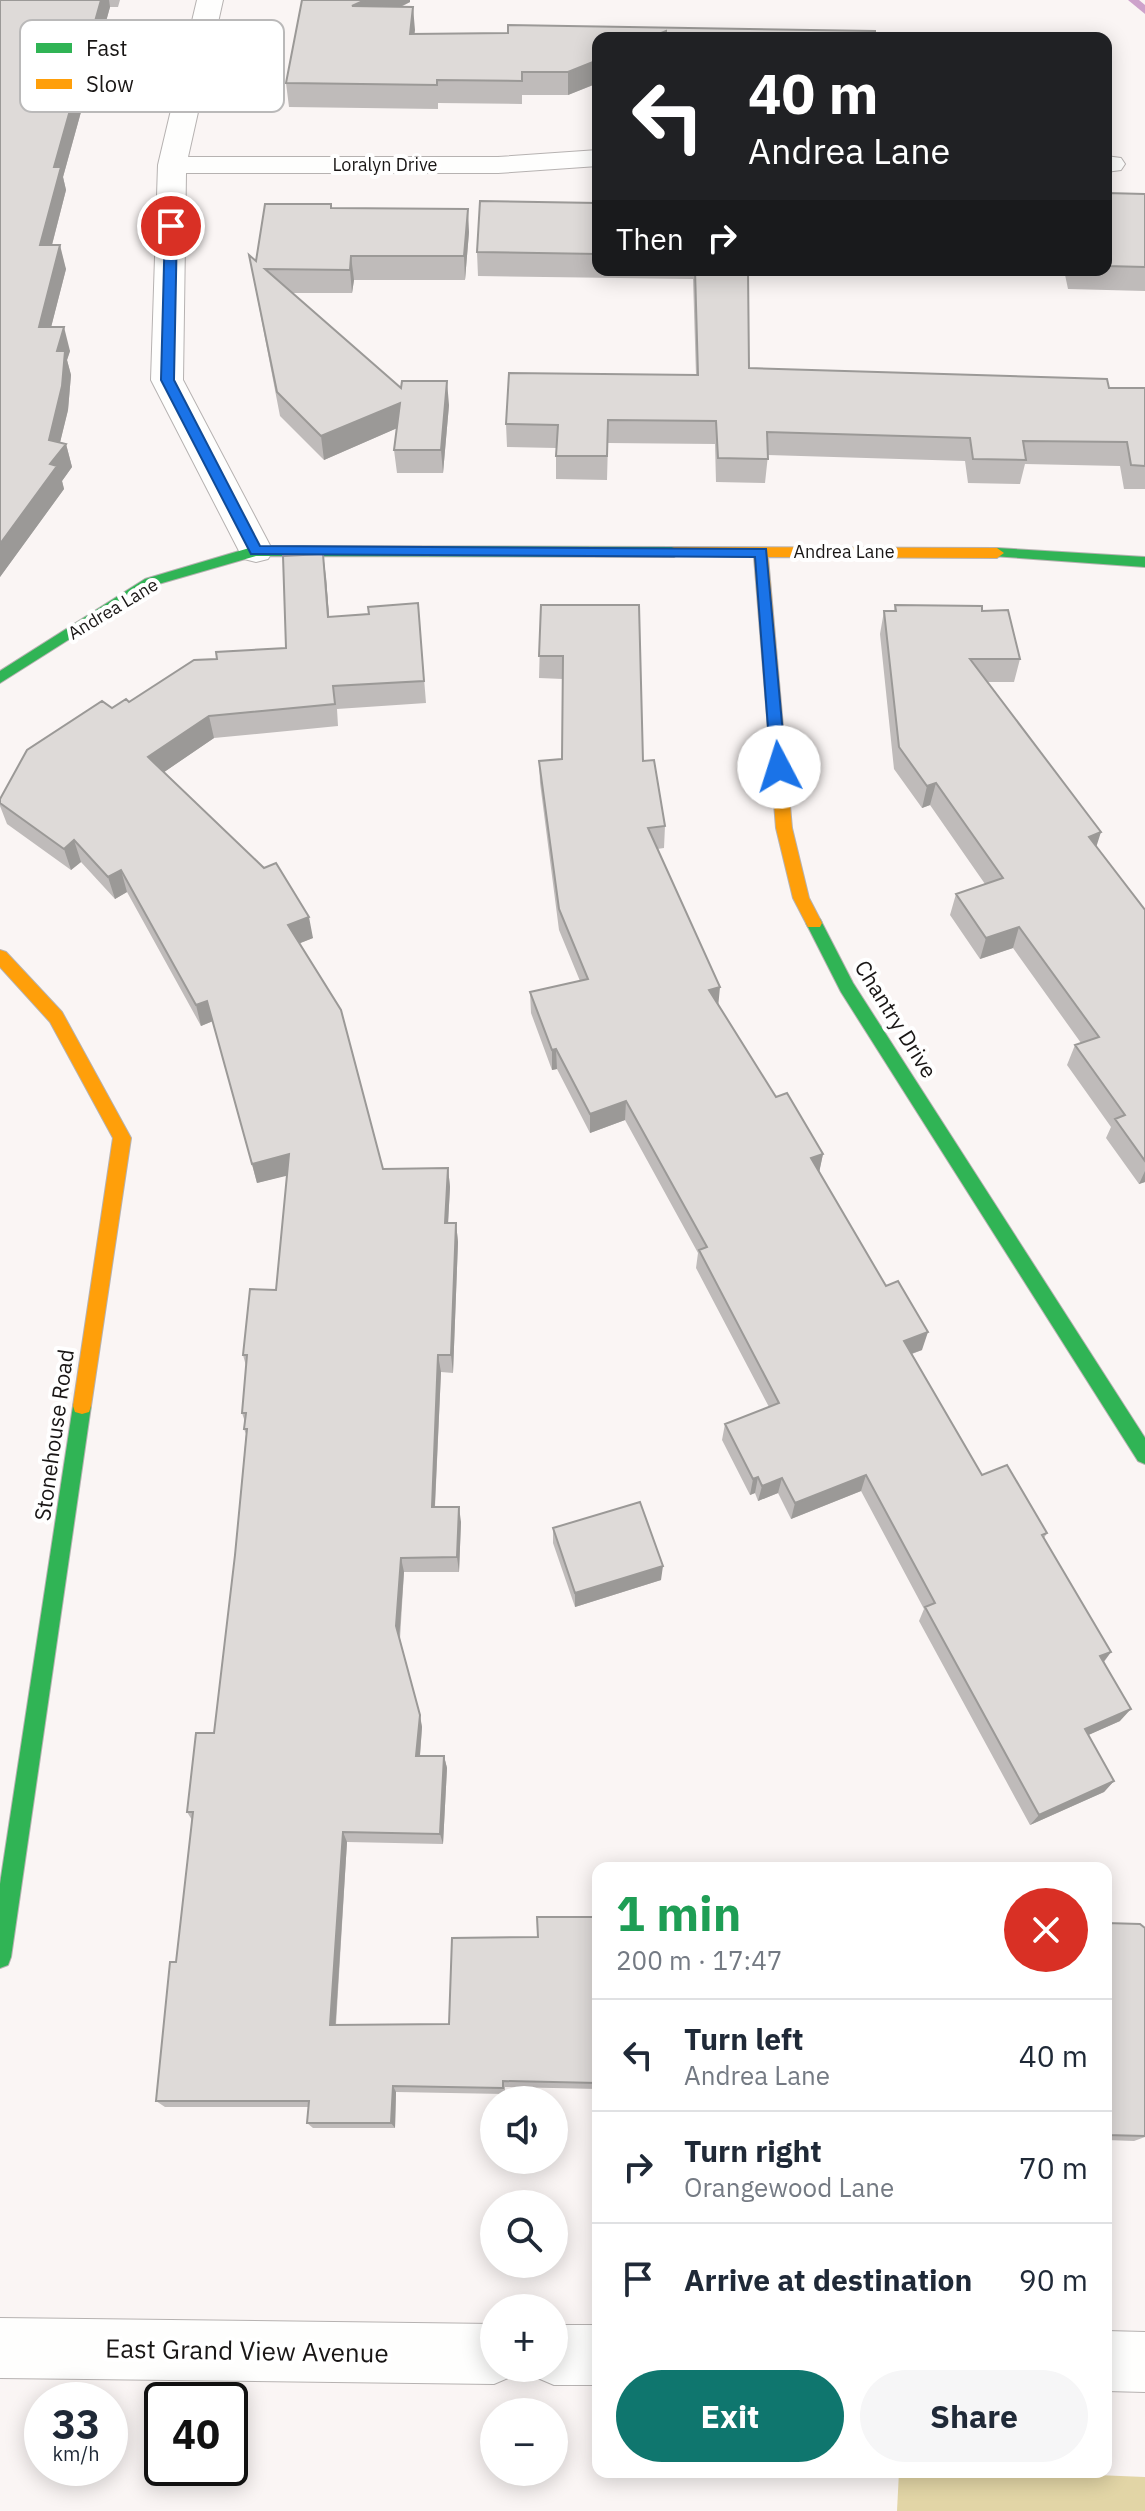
<!DOCTYPE html>
<html lang="en">
<head>
<meta charset="utf-8">
<style>
	:root { --surface:#fff; --page:#f6f6f7; --text:#1f2937; --muted:#747a83; --line:#e0e1e3; --accent:#0f766e }
	body { margin:0; font-family:"IBM Plex Sans",sans-serif; background:var(--page); color:var(--text); height:100vh; display:flex; flex-direction:column; font-size:30px; white-space:nowrap }
	* { box-sizing:border-box; margin:0 }
	p { font-size:26px; color:var(--muted) }
	.icon { flex:none; width:44px; height:44px; fill:none; stroke:currentColor; stroke-width:2; stroke-linecap:round; stroke-linejoin:round }
	.map { position:relative; flex:1; overflow:hidden }
	.drawer { position:absolute; left:592px; top:1862px; width:520px; height:616px; display:flex; flex-direction:column; background:var(--surface); border-radius:16px; box-shadow:0 4px 20px #0003 }
	.drawer>* { flex:none }
	.guide { position:absolute; left:592px; top:32px; width:520px; height:244px; border-radius:16px; box-shadow:0 4px 20px #0003; background:#202124; color:#fff; overflow:hidden }
	.controls { position:absolute; left:480px; top:2086px; display:grid; gap:16px }
	.controls a { display:grid; place-items:center; width:88px; height:88px; border-radius:50%; background:var(--surface); box-shadow:0 4px 20px #0003; font-size:40px }
	.speed { position:absolute; left:24px; top:2382px; display:flex; gap:16px; font-size:40px; font-weight:700; text-align:center }
	.speed>* { display:grid; place-content:center; width:104px; height:104px; border-radius:50%; background:var(--surface); box-shadow:0 4px 20px #0003; line-height:1 }
	.speed small { font-size:20px; font-weight:400 }
	.speed .limit { border:4px solid #111; border-radius:12px; background:#fff; color:#111 }
	.pin { position:absolute; display:grid; place-items:center; width:68px; height:68px; color:#fff; margin:-34px; border:4px solid #fff; border-radius:50%; box-shadow:0 2px 8px #0007 }
	.me { position:absolute; width:88px; margin:-44px; rotate:355deg; stroke-linejoin:round; filter:drop-shadow(0 0 6px #0008) }
	.turn { display:flex; align-items:center; gap:28px; height:168px; padding:0 24px; font-size:36px }
	.turn .icon { width:104px; height:104px; stroke-width:2.5 }
	.turn b { display:block; font-size:56px; line-height:68px }
	.then { display:flex; align-items:center; height:76px; padding:0 24px; background:#0003; gap:16px; font-size:30px }
	.round { display:grid; place-items:center; flex:none; width:84px; height:84px; border-radius:42px; background:var(--page) }
	.headline { display:flex; align-items:center; justify-content:space-between; height:136px; padding:0 24px }
	h1 { font-size:48px; font-weight:700; line-height:60px; color:#1e9e55 }
	.cta { display:flex; gap:16px; margin-top:auto; padding:16px 24px }
	.cta a { flex:1; height:92px; border-radius:48px; background:var(--accent); color:#fff; font-size:32px; font-weight:700; line-height:92px; text-align:center }
	.cta a+a { background:var(--page); color:var(--text) }
	ul { padding:0; list-style:none }
	li { display:flex; align-items:center; gap:24px; height:112px; padding:0 24px; border-top:2px solid var(--line) }
	li div { flex:1 }
	li b { display:block; font-size:30px }
	li em { font-style:normal }
	.map>svg:first-child { display:block }
	.forest { fill:#e2d5a6 }
	.lines { fill:none; stroke-linecap:round; stroke-linejoin:round }
	.stream { fill:#cda2cb; fill-rule:evenodd }
	.street-casing { stroke:#b6b2b1; stroke-width:2 }
	.fast-casing { stroke:#b6b2b1; stroke-width:2 }
	.slow-casing { stroke:#b6b2b1; stroke-width:2 }
	.street { fill:#fefefd; fill-rule:evenodd }
	.fast { fill:#30b455; fill-rule:evenodd }
	.slow { fill:#ff9f0a; fill-rule:evenodd }
	.wall { fill:#bfbbba }
	.shaded-wall { fill:#9b9997 }
	.building { fill:#dedad8; stroke:#9b9997; stroke-width:2 }
	.route { fill:#1a73e8; stroke:#114b97; stroke-width:2 }
	.labels { text-anchor:middle; stroke-width:8; stroke-linejoin:round; paint-order:stroke }
	.far-street-label { font-size:18px; fill:#191615; stroke:#fff }
	.street-label { font-size:22px; fill:#191615; stroke:#fff }
	.near-street-label { font-size:26px; fill:#191615; stroke:#fff }
	.key { fill:#fff; stroke:#bab9b9; stroke-width:2 }
	.key-label { font-size:22px; fill:#191615 }
</style>
</head>
<body>
<div class="map">
<svg width="1145" height="2511" viewBox="0 0 1145 2511">
	<rect width="100%" height="100%" fill="#faf5f4"/>
	<path class="forest" d="M899 2472H1023L1145 2477V2511H897Z"/>
	<g class="lines">
		<path class="stream" d="M1128 0H1139L1145 5V14Z"/>
		<g class="street-casing">
			<path id="street" d="M197 0H223L188 157H498L598 150V166L498 173H186L183 380 273 551 268 559 256 562 244 559 239 551 151 380 158 165Z
				M1106 156 1121 158 1125 164 1121 170 1106 172Z
				M0 2318 494 2324V2368H518L515 2375 494 2384 0 2378Z
				M554 2325H598V2385H554L533 2376 529 2368H554Z
				M1106 2331 1145 2332V2392L1106 2391Z"/>
		</g>
		<g class="fast-casing">
			<path id="fast" d="M256 546 674 547 681 552 674 557 256 556 155 585 0 683V671L145 579Z
				M997 548 1145 557V567L992 556 990 553Z
				M814 917 820 919 853 983 1145 1438V1464L1138 1461 841 992 806 923Z
				M82 1398 89 1400 91 1406 11 1957 8 1965 0 1968V1884L73 1406 75 1400Z"/>
		</g>
		<g class="slow-casing">
			<path id="slow" d="M674 547 997 548 1004 553 997 558 768 557 792 828 809 898 822 923 820 927H808L793 898 776 828 754 557 669 555V549Z
				M0 950 6 952 62 1012 131 1138 91 1406 89 1412 82 1414 75 1412 73 1406 113 1138 50 1022 0 967Z"/>
		</g>
		<use href="#street" class="street"/>
		<use href="#fast" class="fast"/>
		<use href="#slow" class="slow"/>
	</g>
	<path class="wall" d="M0 0H120L118 7H110L63 177 66 190 52 245 66 269 51 327 70 351 67 360 71 375 68 410 60 442 66 444 72 467 62 481 64 489 0 577Z
		M302 0H410V2L401 7H413L414 34 598 38V83L568 95H522V104L438 103V109L289 107 286 83Z
		M1106 193 1145 194V291L1068 289 1064 270H1106Z
		M598 203V270H748L749 368 1109 388H1145V489H1124L1120 466 1025 464 1020 484 968 483 965 461 768 455 765 483 716 482 715 444 608 443 607 480 556 479V448L507 447 506 424 696 375 693 279 478 276 477 252Z
		M332 208 469 232 465 280H354L352 293H292L401 388 449 405 443 473H397L394 450 397 428 324 460 280 416 249 255 256 261Z
		M864 270H926V274H864Z
		M326 577 329 617 369 614 418 603 426 703 337 709 338 726 214 738 164 772 313 938 300 943 383 1169 448 1168 450 1187 448 1223H456L458 1242 453 1373 441 1372 435 1507 461 1522 459 1572H404L400 1639 422 1727 420 1756H444L447 1768 443 1844 347 1842 336 2025 449 2024 538 1937 598 1917V2089L505 2087V2094L396 2092 395 2128H313L307 2123 309 2107H165L156 2101 176 1962 192 1820 187 1812 214 1733 235 1555 246 1434 244 1429 245 1422 242 1413 246 1366 243 1355 276 1290 287 1175 257 1183 213 1021 201 1026 127 892 115 899 81 862 71 870 7 824 0 806V799L112 708 129 702 217 659 286 648Z
		M541 605 643 761 665 826 664 848 657 849 718 1004 776 1097 823 1154 819 1172 922 1350 912 1354 982 1475 1047 1533 1044 1538 1111 1652 1104 1662 1120 1721 1088 1735 1114 1781 1104 1792 1030 1825 919 1621 924 1609 861 1491 791 1519 778 1493 758 1501 755 1493 750 1495 722 1440 725 1424 769 1407 696 1268 698 1253 625 1120 590 1133 557 1069 552 1070 531 1013 530 992 580 981 559 930 540 783 539 761 562 759 563 679 539 678Z
		M895 605 982 611 1020 659 1014 682H987L1096 847 1145 910V1182L1139 1184 1106 1138 1111 1127 1067 1065 1075 1045 1081 1043 1013 948 980 959 950 915 956 894 985 884 930 805 922 808 894 769 880 634 884 611H894Z
		M553 1528 661 1580 575 1607 553 1543Z
		M1106 1923 1145 1928V2137L1134 2141 1106 2140Z"/>
	<path class="shaded-wall" d="M101 0H109L110 7 63 177 66 190 46 268 40 245 54 167Z
		M365 0H410V2L354 29 352 6Z
		M413 7 415 30 412 57 410 34Z
		M666 31V38H649Z
		M598 60V83L568 95V72Z
		M468 209 469 232 465 280 464 256Z
		M60 245 66 269 45 351 39 327Z
		M351 256 354 280 352 293 350 270Z
		M64 327 70 351 67 360 71 375 68 410 57 455 66 444 72 467 62 481 64 489 0 577V544L50 464 49 440 57 351Z
		M447 381 449 405 443 473 441 450Z
		M400 403 402 426 324 460 321 436Z
		M323 554 326 577 331 640 328 617Z
		M209 716 214 738 154 779 148 757Z
		M936 783 930 805 922 808 927 786Z
		M1101 832 1094 854 1089 837Z
		M74 840 81 862 71 870 64 849Z
		M121 870 127 892 115 899 108 877Z
		M309 917 313 938 293 946 288 925Z
		M1019 927 1013 948 980 959 986 938Z
		M720 987 718 1008 709 990Z
		M207 1001 213 1021 201 1026 196 1005Z
		M556 1049 557 1069 552 1070V1050Z
		M626 1101 625 1120 590 1133V1114Z
		M289 1154 294 1174 257 1183 252 1164Z
		M823 1154 819 1173 811 1158Z
		M448 1168 450 1187 447 1242 445 1223Z
		M1145 1171V1182L1139 1184Z
		M456 1223 458 1242 453 1373 451 1355Z
		M928 1332 922 1350 899 1358 904 1341Z
		M438 1355 441 1372 434 1523 432 1507Z
		M866 1475 861 1491 791 1519 795 1503Z
		M758 1477 755 1493 750 1495 753 1479Z
		M782 1478 778 1493 758 1501 762 1486Z
		M459 1507 461 1522 459 1572 457 1557Z
		M401 1558 404 1572 399 1640 396 1626Z
		M663 1566 661 1580 575 1607V1593Z
		M1111 1652 1101 1665 1100 1656Z
		M1131 1709 1120 1721 1075 1741 1085 1729Z
		M420 1715 422 1727 419 1767 416 1756Z
		M444 1756 447 1768 443 1844 440 1834Z
		M1114 1781 1104 1792 1030 1825 1039 1815Z
		M343 1832 347 1842 335 2032 330 2025Z
		M393 2086 396 2092 395 2128 391 2123Z"/>
	<path class="building" d="M0 0H101L54 167H61L40 245H60L39 327H64L57 351H65L62 386 49 440 66 444 50 464 57 466 0 544Z
		M302 0H365L352 6 413 7 410 34 508 33V25L875 31V38H666V31L649 38H598V60L568 72H522V81L437 80V85L286 83Z
		M1106 193 1145 194V267L1106 266Z
		M480 201 598 203V254L477 252Z
		M265 204H331V208L468 209 464 256H351L350 270 265 269 401 388 402 381H447L441 450H394L400 403 321 436 277 392 249 255 256 261Z
		M695 270H748L749 368 1107 379 1109 388H1145V466L1131 465 1127 442 1023 441 1026 460 973 459 970 438 767 432 768 459 718 458 716 421 608 420 607 456H556L558 425 506 424 509 373 698 375Z
		M323 554 328 617 369 614 368 607 418 603 424 681 333 686 335 704 209 716 148 757 264 868 276 863 309 917 288 925 341 1010 383 1169 448 1168 445 1223H456L451 1355H438L432 1507H459L457 1557 401 1558 396 1626 420 1715 416 1756H444L440 1834 343 1832 330 2025 449 2024 452 1938 538 1937 537 1917H598V2083L503 2081V2088L393 2086 391 2123H307L309 2101H156L170 1962H176L193 1812H187L196 1733H214L235 1555 247 1429H244L246 1413H242L247 1355H243L250 1289 276 1290 289 1154 252 1164 207 1001 196 1005 121 870 108 877 74 840 64 849 0 803V799L27 750 102 701 112 708 126 699 129 702 194 660 217 659 216 652 286 648 283 556Z
		M541 605H639L643 761 654 760 665 826 648 828 720 987 709 990 776 1097 787 1093 823 1154 811 1158 886 1286 898 1281 928 1332 904 1341 982 1475 1007 1465 1047 1533 1042 1535 1111 1652 1100 1656 1131 1709 1085 1729 1114 1781 1039 1815 925 1607 935 1603 866 1475 795 1503 782 1478 762 1486 758 1477 753 1479 725 1424 779 1403 699 1250 707 1247 626 1101 590 1114 556 1049 552 1050 530 992 588 979 559 909 539 761 562 759 563 656H539Z
		M895 605 982 606V611L1008 610 1020 659H970L1101 832 1089 837 1145 910V1161L1115 1119 1125 1115 1075 1045 1099 1037 1019 927 986 938 956 894 1003 878 936 783 927 786 899 747 884 611H896Z
		M640 1502 663 1566 575 1593 553 1528Z
		M1106 1923 1140 1924 1145 1928V2136L1106 2135Z"/>
	<path class="route" d="M171 223 177 226 174 380 260 546 766 549 786 767 784 771H773L771 767 755 557 251 554 161 380 165 226Z"/>
	<g class="labels">
		<g class="far-street-label">
			<text x="385" y="171">Loralyn Drive</text>
			<text x="844" y="558">Andrea Lane</text>
			<text transform="translate(113 609) rotate(-31)" y="6">Andrea Lane</text>
		</g>
		<g class="street-label">
			<text transform="translate(896 1019) rotate(58)" y="8">Chantry Drive</text>
			<text transform="translate(54 1435) rotate(-82)" y="8">Stonehouse Road</text>
		</g>
		<g class="near-street-label">
			<text transform="translate(247 2351) rotate(1)" y="9">East Grand View Avenue</text>
		</g>
	</g>
	<rect x="20" y="20" width="264" height="92" rx="12" class="key"/>
	<rect x="36" y="43" width="36" height="10" fill="#30b455"/>
	<rect x="36" y="79" width="36" height="10" fill="#ff9f0a"/>
	<g class="key-label">
		<text x="86" y="56">Fast</text>
		<text x="86" y="92">Slow</text>
	</g>
</svg>
<div class="controls">
<a><svg class="icon" aria-label="sound" viewBox="0 0 24 24"><path d="M4 9h4l5-4v14l-5-4H4zM17 9q2 3 0 6"/></svg></a>
<a><svg class="icon" aria-label="search" viewBox="0 0 24 24"><circle cx="10" cy="10" r="6"/><path d="M15 15l6 6"/></svg></a>
<a>+</a>
<a>−</a>
</div>
<div class="speed"><div>33<small>km/h</small></div><div class="limit">40</div></div>
<div class="pin" style="left:171px;top:226px;background:#d93025"><svg class="icon" aria-label="arrive" viewBox="0 0 24 24"><path d="M6 21V4h12l-3 4 3 4H6"/></svg></div>
<svg class="me" style="left:779px;top:767px" viewBox="-20 -20 40 40"><circle r="19" fill="#fff"/><path d="M0-13L10 11 0 6-10 11z" fill="#1a73e8"/></svg>
<div class="guide">
<div class="turn"><svg class="icon" aria-label="left" viewBox="0 0 24 24"><path d="M17 20v-9H6M10 6l-5 5 5 5"/></svg><div><b>40 m</b>Andrea Lane</div></div>
<div class="then">Then<svg class="icon" aria-label="right" viewBox="0 0 24 24"><path d="M7 20v-9h11M14 6l5 5-5 5"/></svg></div>
</div>
<section class="drawer">
<div class="headline"><div><h1>1 min</h1><p>200 m · 17:47</p></div><a class="round" style="background:#d93025;color:#fff"><svg class="icon" aria-label="close" viewBox="0 0 24 24"><path d="M6 6l12 12M18 6L6 18"/></svg></a></div>
<ul>
<li><svg class="icon" aria-label="left" viewBox="0 0 24 24"><path d="M17 20v-9H6M10 6l-5 5 5 5"/></svg><div><b>Turn left</b><p>Andrea Lane</p></div><em>40 m</em></li>
<li><svg class="icon" aria-label="right" viewBox="0 0 24 24"><path d="M7 20v-9h11M14 6l5 5-5 5"/></svg><div><b>Turn right</b><p>Orangewood Lane</p></div><em>70 m</em></li>
<li><svg class="icon" aria-label="arrive" viewBox="0 0 24 24"><path d="M6 21V4h12l-3 4 3 4H6"/></svg><div><b>Arrive at destination</b></div><em>90 m</em></li>
</ul>
<div class="cta"><a>Exit</a><a>Share</a></div>
</section>
</div>
</body>
</html>
